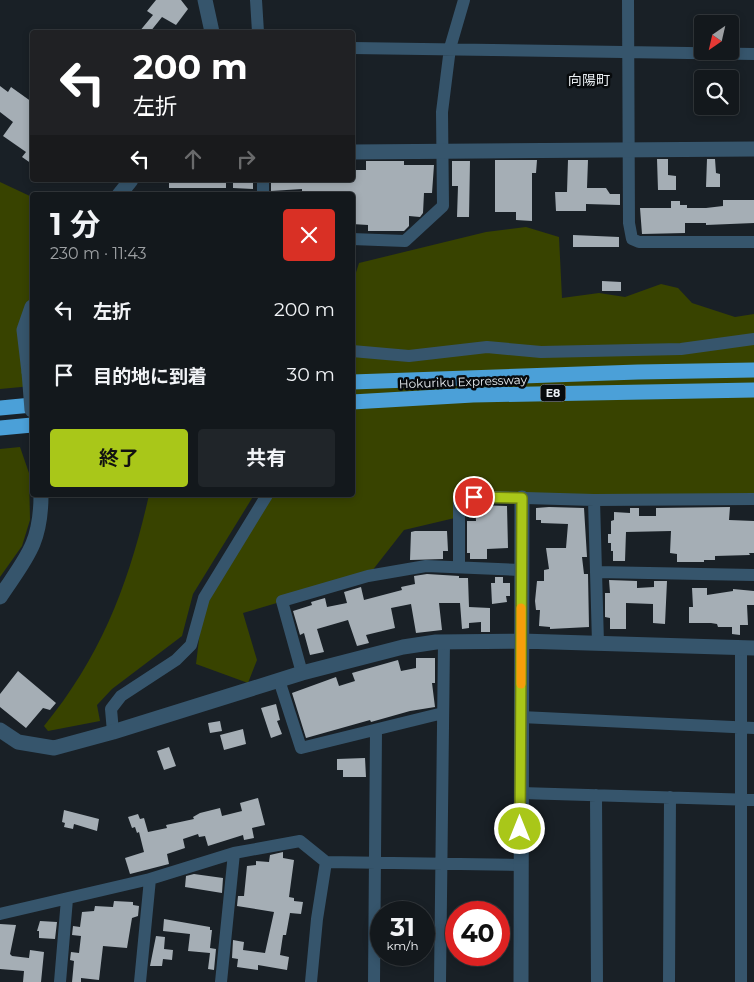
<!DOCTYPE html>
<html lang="ja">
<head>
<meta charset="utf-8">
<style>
	:root { --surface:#13181c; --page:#202529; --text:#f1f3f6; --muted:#9da0a3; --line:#32373b; --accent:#a9c719 }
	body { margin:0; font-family:Montserrat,"Noto Sans JP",sans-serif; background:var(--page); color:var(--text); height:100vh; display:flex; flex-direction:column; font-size:19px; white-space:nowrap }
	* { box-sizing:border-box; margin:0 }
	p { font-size:16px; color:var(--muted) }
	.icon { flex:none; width:28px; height:28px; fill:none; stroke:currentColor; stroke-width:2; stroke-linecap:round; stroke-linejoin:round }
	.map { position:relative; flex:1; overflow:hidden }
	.details { position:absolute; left:30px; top:192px; width:325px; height:305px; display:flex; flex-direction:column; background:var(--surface); border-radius:5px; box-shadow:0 2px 8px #0003,0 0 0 1px var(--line) }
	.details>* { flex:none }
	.top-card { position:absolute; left:30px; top:30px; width:325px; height:152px; border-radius:5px; box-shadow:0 2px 8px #0003,0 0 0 1px var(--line); background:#202124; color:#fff; overflow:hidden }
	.needle { width:32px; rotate:214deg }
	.buttons { position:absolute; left:694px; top:15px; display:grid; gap:10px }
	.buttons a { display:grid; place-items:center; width:45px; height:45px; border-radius:5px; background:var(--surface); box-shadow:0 2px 8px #0003,0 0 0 1px var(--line); font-size:25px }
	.speed { position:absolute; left:370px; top:901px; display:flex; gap:10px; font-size:25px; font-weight:700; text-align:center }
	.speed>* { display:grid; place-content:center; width:65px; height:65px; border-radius:50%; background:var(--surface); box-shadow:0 2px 8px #0003,0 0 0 1px var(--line); line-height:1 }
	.speed small { font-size:12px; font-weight:400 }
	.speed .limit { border:8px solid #d22; background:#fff; color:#111 }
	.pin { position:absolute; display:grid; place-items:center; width:42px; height:42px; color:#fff; margin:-21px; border:2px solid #fff; border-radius:50%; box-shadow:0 1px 5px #0007 }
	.me { position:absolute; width:55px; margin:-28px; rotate:0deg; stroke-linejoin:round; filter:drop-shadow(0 0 4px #0008) }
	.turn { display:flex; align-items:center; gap:18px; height:105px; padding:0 20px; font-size:22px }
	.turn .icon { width:65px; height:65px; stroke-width:2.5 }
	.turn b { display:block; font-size:35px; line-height:42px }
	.lanes { display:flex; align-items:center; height:48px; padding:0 20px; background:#0003; justify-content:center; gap:25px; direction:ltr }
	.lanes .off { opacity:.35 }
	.round { display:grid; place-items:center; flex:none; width:52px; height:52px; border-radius:5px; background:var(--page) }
	.summary { display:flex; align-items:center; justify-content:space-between; height:85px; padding:0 20px }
	h1 { font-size:30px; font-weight:700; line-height:38px }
	.primary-button { display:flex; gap:10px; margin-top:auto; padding:10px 20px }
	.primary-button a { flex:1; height:58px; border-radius:5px; background:var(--accent); color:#111; font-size:20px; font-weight:700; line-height:58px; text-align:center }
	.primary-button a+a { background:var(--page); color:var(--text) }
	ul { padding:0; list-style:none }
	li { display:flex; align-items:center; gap:15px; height:65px; padding:0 20px }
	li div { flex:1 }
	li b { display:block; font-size:19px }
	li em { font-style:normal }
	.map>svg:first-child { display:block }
	.green { fill:#384300 }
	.building { fill:#a5aeb5 }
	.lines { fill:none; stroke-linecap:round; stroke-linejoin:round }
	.minor { stroke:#36556c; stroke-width:12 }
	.tertiary { stroke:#36556c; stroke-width:15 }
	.motorway { stroke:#4ba0d8; stroke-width:15 }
	.tertiary-bridge { stroke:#36556c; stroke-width:15 }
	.route-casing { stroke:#6e8110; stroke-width:12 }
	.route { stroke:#a9c719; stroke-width:9 }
	.slow { stroke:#f59e0b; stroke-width:9 }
	.labels { text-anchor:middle; stroke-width:5; stroke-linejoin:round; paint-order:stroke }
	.shield { fill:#070a0c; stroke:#a6aaae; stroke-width:1 }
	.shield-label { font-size:11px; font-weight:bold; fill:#eaeff3 }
	.street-label { font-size:12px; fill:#eaeff3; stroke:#070a0c }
	.neighbourhood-label { font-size:14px; fill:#eaeff3; stroke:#070a0c }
</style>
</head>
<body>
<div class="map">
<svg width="754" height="982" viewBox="0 0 754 982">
	<rect width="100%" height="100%" fill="#192026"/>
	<path class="green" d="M0 182 32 197V386L0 389Z
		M526 227 559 237 562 298 599 293 625 297 661 284 678 288 692 303 735 317 754 314V499L459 496V517L404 530 368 576 243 613 257 660 248 683 196 664 204 598 267 495H352V285L359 263 486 232Z
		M20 447 29 473 30 520 22 546 0 577V449Z
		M149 495H254L193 594 182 636 112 689 97 705 100 721 48 731 44 726C102 655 129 583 149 495Z"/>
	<path class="building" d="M156 0H181L188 9 176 25 162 17 150 32H139L153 15 147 11Z
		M0 86 8 92 11 87 32 102V164L22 157 26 152 3 136 13 122 0 112Z
		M657 159H668V175L676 176V190H658Z
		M707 159H715L716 173 720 174V187H706Z
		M495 160H537L536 173H532V221L516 220V212H495Z
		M568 160H588L587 188H606L610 194H620V205L586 204V211H556L555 192H567Z
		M366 161H404V165H434L432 193H424L423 213 420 217 409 216V226L404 231H368V225L352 224V192L302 191V189L271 191V180H352V170H366Z
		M452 161H470L469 217H457L458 186H452Z
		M169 180H226V188H169Z
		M233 180H253V189L233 188Z
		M723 200H754V223L706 225V223H685V233L642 234 640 208H671V201H680V205H687V208H706L723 206Z
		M573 235 619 237V247H573Z
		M602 281 621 282V291H602Z
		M475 505 507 506 508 548 487 549V559H470V553H467V521H476Z
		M549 507 584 508 587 557H582L584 574H588L589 627 550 629V627L539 626 540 610H536L535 601 537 581H544V570L549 569 546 548H566L568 524 541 523V520H536V508Z
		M730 507 729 520 754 521V553H749L750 555 715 556V560H704V562H677V554L670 553 671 531 626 532 625 561H613V551H611V543H608V534H611V521L614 520V512L630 513V508H639V516H656V508Z
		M415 531H447L448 551H443V559L410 560 411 532Z
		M427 574 459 576V578H468L469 607 490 608V632H481V622L469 623V628L462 629 460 603H439L442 630 416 633 411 604 391 608 395 628 366 635 369 643 357 646 348 620 317 629 324 652 310 655 304 633 300 635 293 611 312 605 311 602 325 598 327 607 347 603 344 592 361 587 364 600 402 590 401 587 415 584 414 576Z
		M495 577H503V583H510V596H506L507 602 492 604 491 583H495Z
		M609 580 637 581V588L654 587V581H667L665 624 653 623V604L626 603V629H610V618L605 617V593H610Z
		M692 588H707V595L733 591V589L754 591V605H747L748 625H740V635L732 634V627H718L717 624 711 623H689V607H693Z
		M416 658H435V683H432L435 707 410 711 371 722 370 720 306 738 292 693 336 677 339 686 355 681 352 673 398 660 401 671 416 668Z
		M18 671 56 703 50 710 43 708 26 728 0 707V694Z
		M276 704 280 720 277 721 282 734 271 738 261 708Z
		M220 721 222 731 210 733 208 723Z
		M243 729 246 744 224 750 220 735Z
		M169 747 176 766 164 770 157 751Z
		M365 758 366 777H343V770H337V759Z
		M258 798 265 825 252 828 254 838 244 840 243 835 208 846 205 836 199 837 198 834 183 839 185 848 167 854 169 864 130 874 125 858 144 852 139 832 137 833 135 827 132 828 128 817 138 814 140 819 144 818 148 832 167 828 166 825 194 819 193 817 200 813 220 808 222 816 242 811 240 803Z
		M64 810 99 819 97 831 74 824 73 829 64 827 65 823 62 822Z
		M283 852V858L294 860 289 897 294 898V901L303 902 301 914 290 913 286 935H283L280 955 289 957 287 970 258 965V970L237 967 238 959 232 958 233 940 244 942 243 950 265 953 274 912 237 906 238 896H244L247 866 256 865V861L269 862 270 855Z
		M194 874 223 878 222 893 185 887 186 876Z
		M114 901 133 902V905L139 906 138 916 132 918 127 948 103 946 99 980 81 978V982H72L74 961 70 960 71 952 79 953 81 936 72 935 73 926 80 927 82 912 94 911 95 906 113 907Z
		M164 919 210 927V930H212L210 948 216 949 214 970 208 969 210 953 188 951 190 934 163 931Z
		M40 921 57 922 55 939 39 938V931H37Z
		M0 924 16 925 10 954 12 956 29 958 30 950 44 952 41 982H23L24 971 0 969Z
		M156 936 165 937 164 949 173 950 172 960 163 959 162 966H150Z"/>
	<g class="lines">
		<path class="minor" d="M256 0 258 32
			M628 0 629 223 632 239 639 242H754
			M352 48 754 54
			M263 180V195
			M352 239 405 241 443 206 442 112 450 48 464 0
			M352 351 409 356 487 347 541 352 681 349 754 339
			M594 500 598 643
			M459 567V496L594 500 754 499
			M596 572 754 575
			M302 673 282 601 368 576 426 566 521 570
			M279 680 301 748 443 713
			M521 717 754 728
			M113 732 111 709 121 696 176 660 191 645 204 598 267 495
			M521 793 754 800
			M596 795 597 982
			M0 914 150 879 234 853 300 841 326 862 520 865
			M60 982 67 899
			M140 982 150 879
			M221 982 234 853
			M311 982 317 919 326 862
			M374 982 376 731
			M440 982 444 642
			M669 982 670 797
			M741 982V647"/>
		<path class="tertiary" d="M205 0 212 32
			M352 152 754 149
			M119 195 131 180
			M29 372 24 330 32 307
			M0 597C26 558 41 544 41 495
			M0 730 18 742 54 748 113 732 302 673 403 647 436 642 521 641 754 648
			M521 982 522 498"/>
		<path class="motorway" d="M352 382 638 372 754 370
			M352 402 473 395 754 390
			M0 408 32 405
			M0 428 32 425"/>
		<path class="tertiary-bridge" d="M29 372 32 410"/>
	</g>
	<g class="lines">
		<g class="route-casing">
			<path id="route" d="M474 497 522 498 520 829"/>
		</g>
		<use href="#route" class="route"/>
		<path class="slow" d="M521 684V608"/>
	</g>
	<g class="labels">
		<rect class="shield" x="540.5" y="384.5" width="25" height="17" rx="4"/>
		<g class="shield-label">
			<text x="553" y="397">E8</text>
		</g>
		<g class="street-label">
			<text transform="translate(463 382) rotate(-2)" y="4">Hokuriku Expressway</text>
		</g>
		<g class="neighbourhood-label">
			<text x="589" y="85">向陽町</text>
		</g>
	</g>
</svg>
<div class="buttons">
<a><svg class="needle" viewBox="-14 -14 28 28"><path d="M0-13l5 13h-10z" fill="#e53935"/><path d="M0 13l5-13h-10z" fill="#9da0a3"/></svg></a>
<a><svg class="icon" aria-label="search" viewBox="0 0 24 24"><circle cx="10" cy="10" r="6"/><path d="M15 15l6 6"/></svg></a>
</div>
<div class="speed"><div>31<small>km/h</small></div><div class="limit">40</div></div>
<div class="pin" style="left:474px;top:497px;background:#d93025"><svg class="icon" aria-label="arrive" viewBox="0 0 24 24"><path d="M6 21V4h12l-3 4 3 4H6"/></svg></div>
<svg class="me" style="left:520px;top:829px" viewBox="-20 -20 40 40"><circle r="17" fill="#a9c719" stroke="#fff" stroke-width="3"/><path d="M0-11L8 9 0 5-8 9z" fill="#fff"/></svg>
<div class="top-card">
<div class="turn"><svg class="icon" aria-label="left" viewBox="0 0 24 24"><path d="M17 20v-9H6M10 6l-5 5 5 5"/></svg><div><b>200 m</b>左折</div></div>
<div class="lanes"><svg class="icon" aria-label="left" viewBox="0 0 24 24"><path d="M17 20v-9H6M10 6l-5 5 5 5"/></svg><svg class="icon off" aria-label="ahead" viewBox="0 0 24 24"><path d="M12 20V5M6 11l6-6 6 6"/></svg><svg class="icon off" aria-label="right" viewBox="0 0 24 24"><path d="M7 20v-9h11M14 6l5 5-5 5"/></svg></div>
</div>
<section class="details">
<div class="summary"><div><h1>1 分</h1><p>230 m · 11:43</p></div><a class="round" style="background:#d93025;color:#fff"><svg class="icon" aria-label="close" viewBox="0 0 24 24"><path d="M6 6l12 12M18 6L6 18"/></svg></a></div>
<ul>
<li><svg class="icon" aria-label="left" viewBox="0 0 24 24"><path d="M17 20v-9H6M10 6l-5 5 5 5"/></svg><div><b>左折</b></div><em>200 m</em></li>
<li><svg class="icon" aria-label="arrive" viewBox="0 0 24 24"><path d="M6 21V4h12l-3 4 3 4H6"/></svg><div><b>目的地に到着</b></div><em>30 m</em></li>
</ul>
<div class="primary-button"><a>終了</a><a>共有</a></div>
</section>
</div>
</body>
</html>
